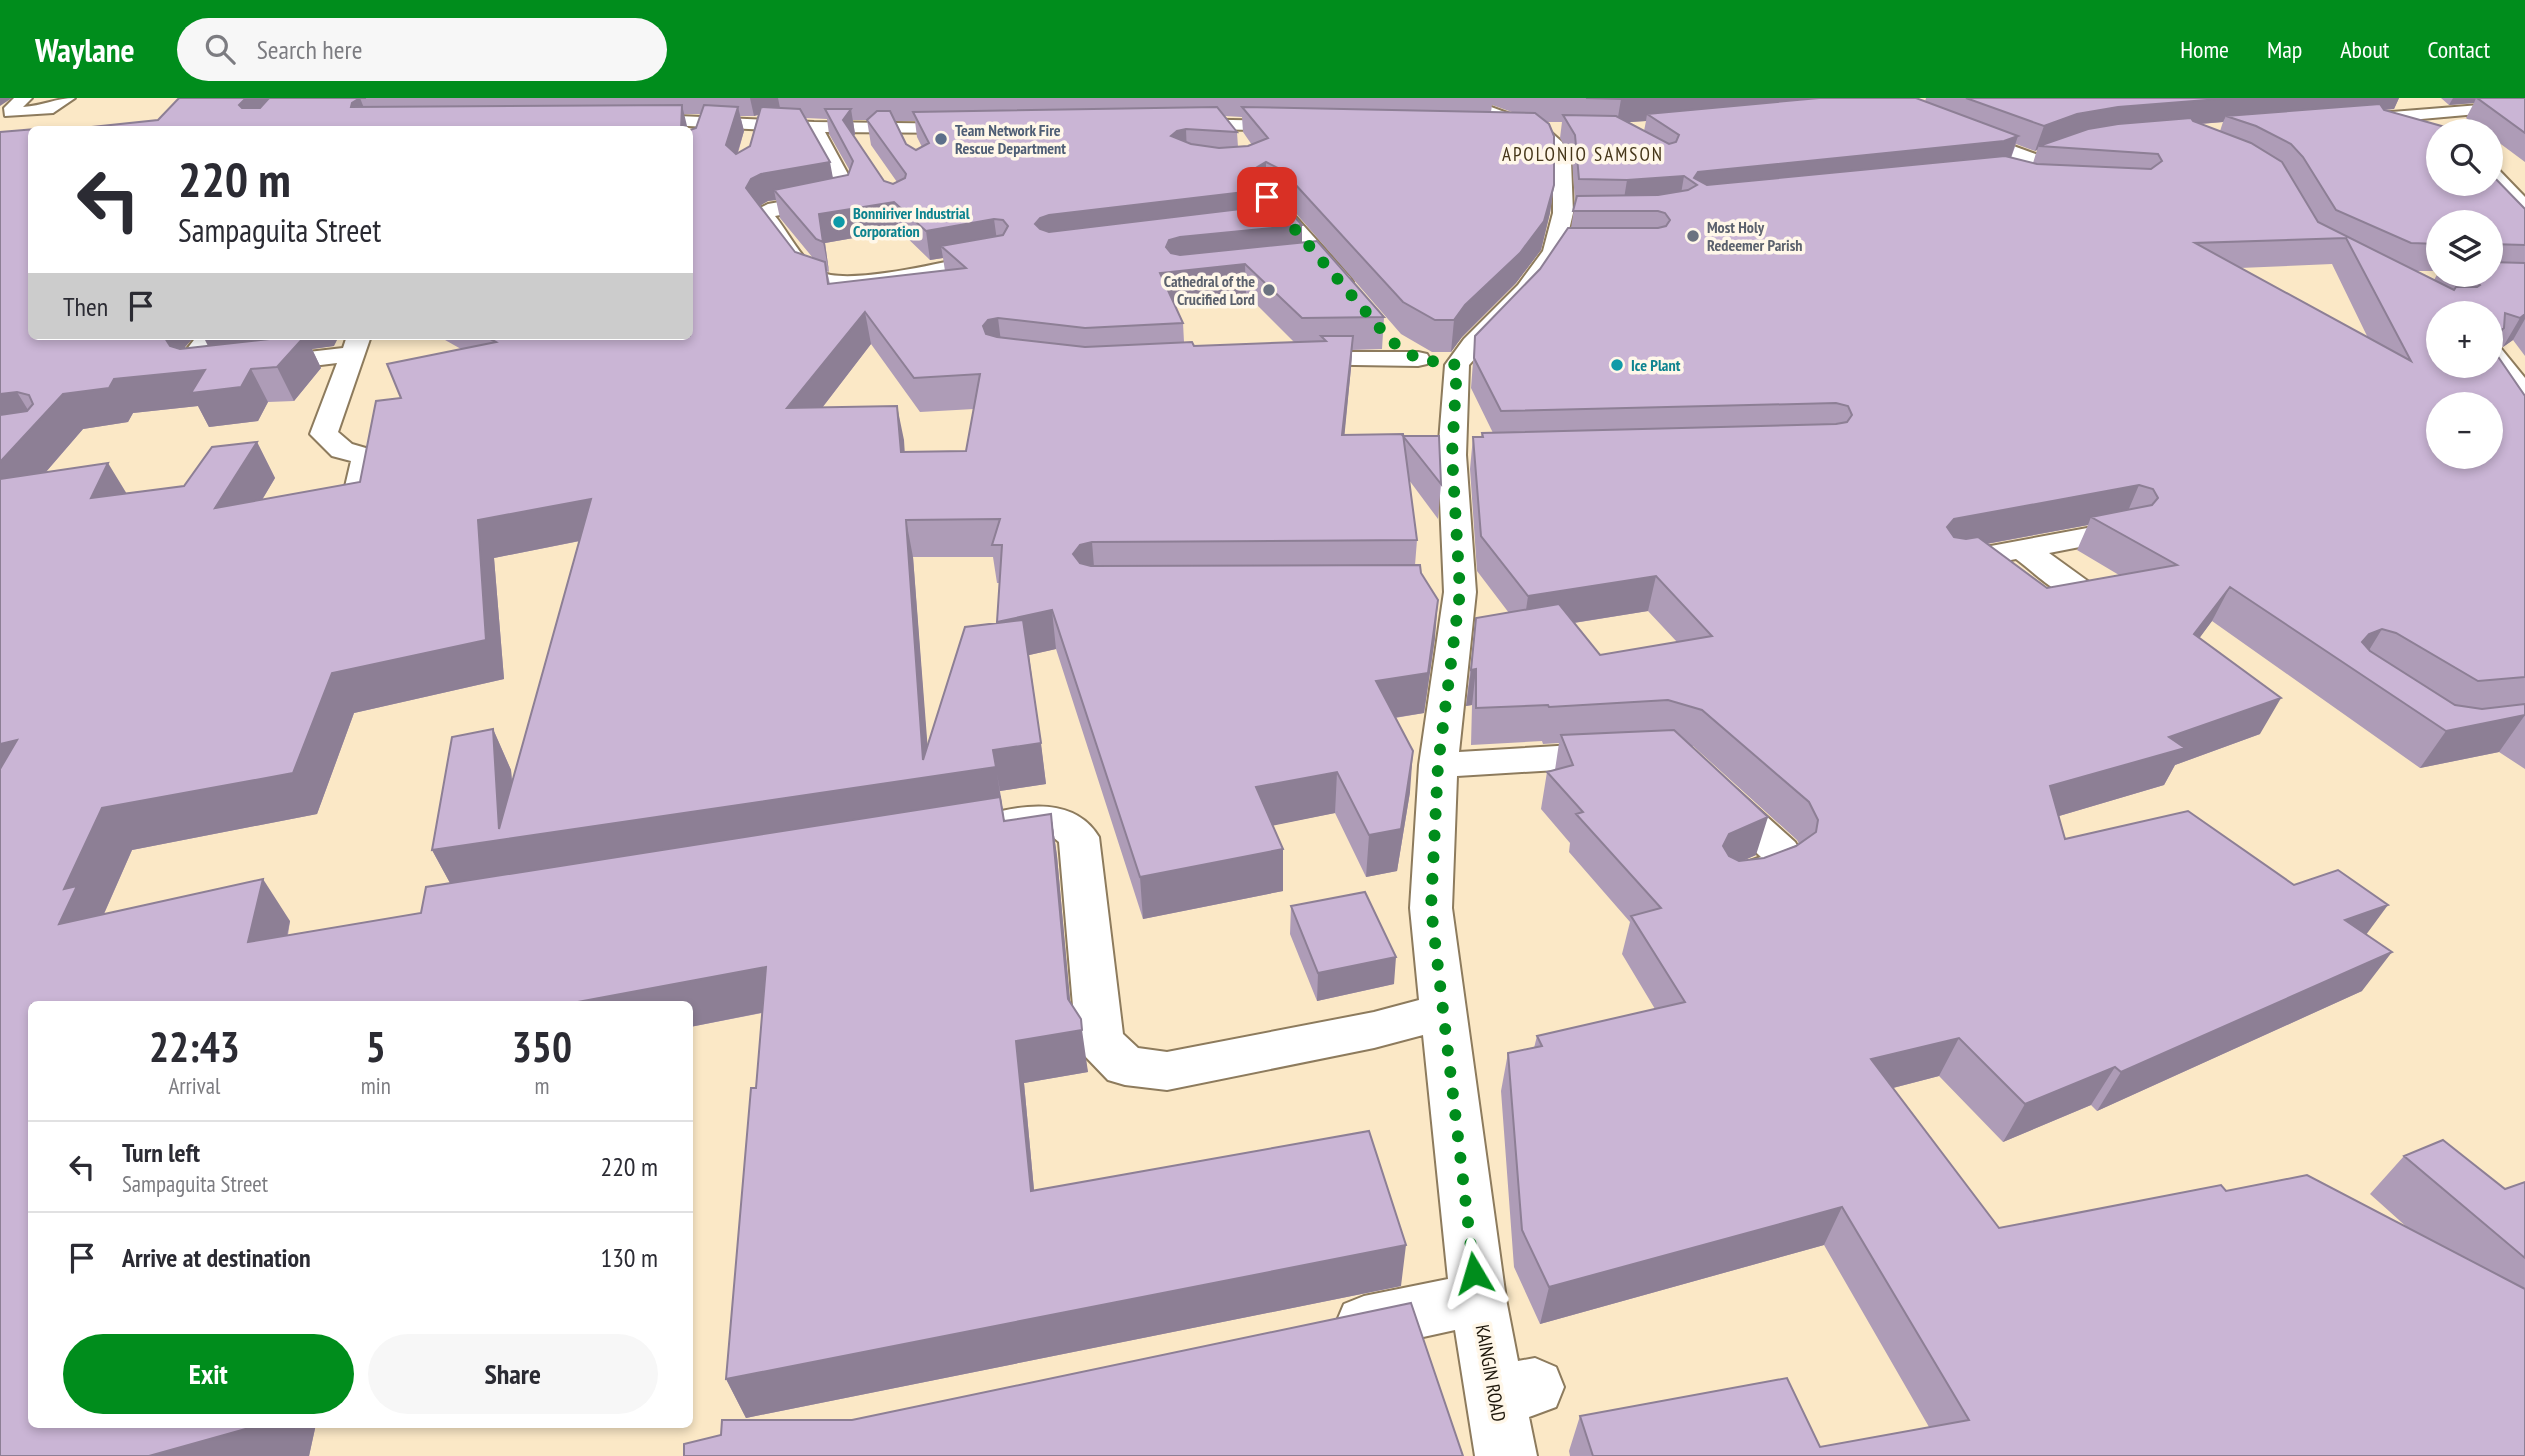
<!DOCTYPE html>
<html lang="en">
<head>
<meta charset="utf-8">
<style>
	:root { --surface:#fff; --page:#f7f7f7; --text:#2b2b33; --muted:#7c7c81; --line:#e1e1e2; --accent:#008d1c }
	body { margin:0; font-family:"PT Sans Narrow",sans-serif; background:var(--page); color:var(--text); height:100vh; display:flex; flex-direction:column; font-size:26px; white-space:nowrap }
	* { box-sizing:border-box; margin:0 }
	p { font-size:23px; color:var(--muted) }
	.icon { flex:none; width:38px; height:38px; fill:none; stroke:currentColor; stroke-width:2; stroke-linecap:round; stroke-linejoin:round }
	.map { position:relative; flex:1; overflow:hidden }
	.sheet { position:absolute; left:28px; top:903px; width:665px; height:427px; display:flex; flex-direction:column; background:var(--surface); border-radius:10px; box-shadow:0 4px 10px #0003 }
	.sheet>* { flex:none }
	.banner { position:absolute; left:28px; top:28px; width:665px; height:214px; border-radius:10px; box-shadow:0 4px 10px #0003; background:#fff; color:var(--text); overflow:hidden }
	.controls { position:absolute; left:2426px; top:21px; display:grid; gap:14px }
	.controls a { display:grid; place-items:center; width:77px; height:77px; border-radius:50%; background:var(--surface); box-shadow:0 4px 10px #0003; font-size:35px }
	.pin { position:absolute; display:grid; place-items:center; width:60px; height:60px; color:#fff; margin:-30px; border-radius:14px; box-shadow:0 4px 10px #0006 }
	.me { position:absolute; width:77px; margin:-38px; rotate:353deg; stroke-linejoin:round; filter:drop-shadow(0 0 5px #0008) }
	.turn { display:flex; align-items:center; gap:24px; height:147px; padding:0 35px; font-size:32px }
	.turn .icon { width:91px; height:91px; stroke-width:2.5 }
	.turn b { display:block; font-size:49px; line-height:60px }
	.then { display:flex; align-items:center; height:66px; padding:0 35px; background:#0003; gap:14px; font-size:26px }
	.eta { display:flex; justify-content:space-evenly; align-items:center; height:119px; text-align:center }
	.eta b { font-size:42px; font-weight:800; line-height:49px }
	.cta { display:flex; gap:14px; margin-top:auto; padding:14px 35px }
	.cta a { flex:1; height:80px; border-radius:42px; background:var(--accent); color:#fff; font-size:28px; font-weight:800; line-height:80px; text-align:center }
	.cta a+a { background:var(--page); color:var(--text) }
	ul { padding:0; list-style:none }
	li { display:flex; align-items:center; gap:21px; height:91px; padding:0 35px; border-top:2px solid var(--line) }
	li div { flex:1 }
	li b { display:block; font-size:26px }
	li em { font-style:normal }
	header { display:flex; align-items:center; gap:42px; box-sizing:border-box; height:98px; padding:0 35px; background:var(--accent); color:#fff }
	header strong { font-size:33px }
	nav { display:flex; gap:38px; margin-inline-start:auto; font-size:24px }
	.search { width:490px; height:63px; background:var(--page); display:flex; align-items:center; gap:18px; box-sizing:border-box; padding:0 24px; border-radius:38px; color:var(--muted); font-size:26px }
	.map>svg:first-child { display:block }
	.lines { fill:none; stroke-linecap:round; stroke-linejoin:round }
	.minor-casing { stroke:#8d7b5d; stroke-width:4 }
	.minor { fill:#fff; fill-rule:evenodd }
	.wall { fill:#ae9cb7; fill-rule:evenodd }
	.shaded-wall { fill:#8d7f95 }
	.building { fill:#cab5d5; stroke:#8d7f95; stroke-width:2; fill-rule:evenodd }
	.route { stroke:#008d1c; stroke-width:12; stroke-dasharray:0 21.6 }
	.service-dot { fill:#5c6f8a; stroke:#fff7e9; stroke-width:2.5 }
	.culture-dot { fill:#0f9aa8; stroke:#fff7e9; stroke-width:2.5 }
	.worship-dot { fill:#6b7280; stroke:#fff7e9; stroke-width:2.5 }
	.labels { text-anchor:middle; stroke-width:7; stroke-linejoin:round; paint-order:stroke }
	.far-service-label { font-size:16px; font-weight:bold; fill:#4e5e75; stroke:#fff7e9; text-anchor:start }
	.far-culture-label { font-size:16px; font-weight:bold; fill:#0d838f; stroke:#fff7e9; text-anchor:start }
	.far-worship-label { font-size:16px; font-weight:bold; fill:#5b616d; stroke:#fff7e9; text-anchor:start }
	.far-quarter-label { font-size:19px; letter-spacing:2px; fill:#453619; stroke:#fff7e9 }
	.street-label { font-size:19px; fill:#1e170b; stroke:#fff7e9 }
</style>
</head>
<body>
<header>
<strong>Waylane</strong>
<div class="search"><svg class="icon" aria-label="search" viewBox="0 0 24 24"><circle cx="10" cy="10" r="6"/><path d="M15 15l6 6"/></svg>Search here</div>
<nav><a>Home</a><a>Map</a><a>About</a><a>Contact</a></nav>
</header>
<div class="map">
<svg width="2525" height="1358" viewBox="0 0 2525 1358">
	<rect width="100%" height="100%" fill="#fbe8c6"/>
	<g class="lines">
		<g class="minor-casing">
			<path id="minor" d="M14 0H32L23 9C42 8 56 0 75 0L53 15 5 18 4 10Z
				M1444 0H1467L1545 29 1562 44 1571 63 1573 115 1564 153 1537 192 1469 267 1466 357 1476 494 1459 654 1607 645 1620 649 1626 657 1620 665 1607 669 1457 678 1452 810 1506 1201 1518 1263 1535 1260 1556 1269 1564 1289 1556 1309 1529 1319 1537 1358H1475L1455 1232 1364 1252 1344 1244 1336 1225 1344 1206 1364 1198 1448 1181 1423 937 1374 950 1167 992 1125 987 1108 982 1083 956 1076 943 1059 744 1048 735 1000 739 986 735 980 726 986 717C1025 706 1075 699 1099 739L1123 936 1138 950 1167 954 1374 914 1419 902 1410 810 1419 667 1444 494 1438 357 1445 267 1464 241 1518 187 1543 153 1553 115V63L1548 50 1533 37 1446 3Z
				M2505 5 2513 10 2511 13 2354 27 2346 22 2354 17Z
				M633 16 814 24 974 26 976 30 974 34 968 35 825 34 856 91 851 103 844 105 775 118C788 134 801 161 819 173 847 190 961 160 995 153L1003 154 1006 159 1003 164 995 165C951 175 843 206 804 182 787 172 767 135 755 118L760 110 768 106 836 94 838 91 808 34 627 25 625 21 627 17Z
				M1178 21 1293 23 1301 28 1293 33 1172 30 1170 26 1172 22Z
				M1964 30 2041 58 2044 62 2041 66H2029L1958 39 1955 35 1958 31Z
				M2490 68 2496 69 2525 99V116L2518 114 2490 84Z
				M1267 93 1274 95 1350 179 1353 184 1350 189H1334L1260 103 1257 99 1260 95Z
				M197 238H221L211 251 213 265 343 250 347 238H371L338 334 352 346 376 353 380 359 370 410 365 416 355 419 345 416 340 410 351 363 332 358 310 336 337 265 198 282 189 279 185 274 190 260 187 251Z
				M2490 246 2499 248 2525 280V305L2516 302 2489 268Z
				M1301 254H1418L1427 256 1430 261 1427 266 1418 268 1292 266 1289 261 1292 256Z
				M2125 423 2136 426 2140 432 2136 438 2049 455 2096 489 2101 496 2096 503C2068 510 2039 478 2016 461L1953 473 1942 471 1937 464 1942 457 1953 455Z
				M1723 688 1737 692 1795 744C1803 757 1804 764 1797 777L1746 795 1731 790 1725 780 1731 770 1761 759 1709 710 1703 701 1709 692Z"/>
		</g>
		<use href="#minor" class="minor"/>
	</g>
	<path class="wall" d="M179 0H1916L1925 4 1926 0H2399L2394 11 2384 12 2525 111V258L2513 242 2503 249 2495 246 2492 250 2525 298V671L2499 654 2420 670 2212 523 2199 540 2260 636 2175 667 2164 687 2059 718 2065 741 2366 837 2362 893 2097 1013 2091 1007 2003 1044 1939 978 1893 990 1999 1130 2226 1093 2409 1131 2370 1096 2404 1058 2505 1091 2525 1084V1358H1570L1569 1353 1580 1318 1820 1349 1929 1329 1824 1147 1540 1226 1514 1169 1501 993 1508 955 1534 950 1537 938 1655 911 1622 856 1630 824 1569 754 1570 745 1541 711 1547 674 1555 672 1559 645 1543 646 1542 643 1471 647 1472 607 1466 608 1476 520 1509 515 1477 473 1470 371 1473 339H1481L1482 335H1493L1471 290 1475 238 1540 171 1571 130 1575 104 1572 61 1560 40 1562 24H1546L1554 87 1550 115 1541 152 1516 185 1462 239 1451 254H1432L1401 236 1293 112 1278 97 1270 93V108L1302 127V145L1384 219 1382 251 1352 252 1351 270 1344 337 1403 338 1441 386 1438 421 1409 382 1417 442 1415 467 1421 475 1435 540 1424 615 1395 620 1410 694 1397 773 1366 779 1335 715 1273 727 1283 793 1143 821 1056 551 1029 557 1046 686 1000 693 1004 723 1051 716 1057 758 1070 904 1088 974 1024 985 1034 1092 1401 1188 746 1320 726 1281 756 990 762 915 690 929 32 906V1326H316L309 1358H0V34L48 30 49 32H32V238H195L185 249V251L334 248 312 251 321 270 294 303 268 304 258 323 209 329 198 308 133 315 128 324 83 331 46 374 126 395 184 388 257 344 275 380 262 402 360 384 401 300 461 251 438 238H690L696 30 701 16 158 22ZM1492 7 1512 14H1491ZM758 17 750 48 738 55 744 33 740 18H754ZM1225 18 1242 19 1243 34 1252 47 1248 48 1238 49 1237 34ZM806 20 827 21 829 36 850 73 848 77 833 80ZM853 22H867L871 47 897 84 893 86 884 83 854 38 855 36ZM894 23H915L917 39 922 49 916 52 906 46ZM1646 23 1644 33 1628 24ZM2223 24 2220 33 2201 26ZM2016 46 2035 53 2037 52 2033 65 2011 60ZM776 102 780 120 813 160 795 154 759 108 768 103ZM2438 124H2490V177H2438V175L2434 182 2415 173H2438ZM899 132 930 162 943 160 945 173 830 186 827 173 829 174 825 145ZM2332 166 2368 240 2240 170ZM1246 196 1294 244 1194 248 1184 244 1183 225 1174 205ZM871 246 920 314 974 311 966 353 904 354V342L822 310ZM2088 427 2077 452 2119 477 2047 490 1987 446ZM580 443 512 685 511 672 493 631 432 752 450 785 421 815 288 837 290 823 104 816 132 752 317 716 354 615 504 581 494 460ZM913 459H993L997 485H1000L997 525 927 649ZM1648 513 1677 544 1600 557 1574 525ZM1690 648H1693L1797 742 1799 746 1764 760 1744 762 1756 757Z
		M2441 0H2525V64L2490 38V33H2484L2466 20 2474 5 2449 7Z
		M1291 808 1394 886 1317 903 1290 836Z"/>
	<path class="shaded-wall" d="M0 0H12L0 8Z
		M246 0H275L251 32 239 7Z
		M360 0 370 25 351 9 352 5Z
		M750 0H778L780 10 754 18Z
		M1630 0H1883L1647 16 1646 23 1617 25 1621 1Z
		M2232 0H2399L2394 11 2242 23 2226 18 2223 24 2108 33 2039 48 2037 52 2035 53 2044 28 2077 16 2118 9Z
		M2453 0H2476L2474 5 2449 7Z
		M682 7 688 32 681 31Z
		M738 9 744 33 732 73 726 47Z
		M851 11 855 36 848 47 843 22Z
		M1186 31 1187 57 1171 38 1177 33Z
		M2018 38 2010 62 1695 98 1697 87 1694 80 1698 74Z
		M830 64 835 91 774 92 776 102 768 103 758 109 746 90 751 81 761 76Z
		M1266 64V91H1270V119L1052 146 1035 126 1040 120 1049 117 1254 71Z
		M1684 78 1680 102 1623 107 1627 82Z
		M1554 87 1550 115 1541 152 1516 185 1462 239 1451 254 1454 222Z
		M894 104 899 132 825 145 829 174 823 144 819 116Z
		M994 121 998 150 941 148 943 160 930 162 926 133Z
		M1302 127V156L1245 166 1246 196 1161 206 1160 175 1169 142 1180 139Z
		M865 214 871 246 795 345 787 310Z
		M2525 216V221L2513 242 2503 249 2520 220Z
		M998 220 1002 252 992 254 983 228 988 222Z
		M2504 230 2490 254V240Z
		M166 238H195L185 249 187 260 183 273 165 240Z
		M203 238H339L334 248 312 251 321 270 294 303 277 269 215 262Z
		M1353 238 1351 270 1341 373 1342 337Z
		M251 271 268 304 258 323 209 329 198 308 133 315 128 324 83 331 6 420 0 411V296L17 294 36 325 63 296 114 281 205 272Z
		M897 308 904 342 907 390 901 354Z
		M257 344 275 380 235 447 215 410Z
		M108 365 130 401 91 400Z
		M2139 387 2125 420 2091 419 2088 427 1942 454 1947 429 1954 421Z
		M591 401 604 438 494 460 504 581 354 615 317 716 132 752 102 820 59 826 64 791 102 710 332 575 478 422Z
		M906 422 913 459 930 679 996 669 1011 765 455 794 432 752 499 731 493 631 511 672 517 739 923 662Z
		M1092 444 1095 481 1083 484 1073 456 1080 447Z
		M1656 478 1648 513 1523 533 1528 498Z
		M2230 489 2212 523 2176 572 2194 536Z
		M1438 502 1435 540 1424 615 1373 623 1376 583Z
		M1052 512 1056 551 1003 563 997 524Z
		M2382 531 2360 567 2362 544 2369 536Z
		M1476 571 1472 607 1466 608 1471 572Z
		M2281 600 2260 636 2175 667 2164 687 2032 726 2050 688 2169 639Z
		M2525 617 2499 654 2420 670 2446 633Z
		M17 642 0 694V646Z
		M1041 645 1046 686 1000 693 993 652Z
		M1413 653 1410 694 1397 773 1366 779 1369 737Z
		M1337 674 1335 715 1256 731V689Z
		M1051 716 1057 758 1073 934 1082 932 1088 974 1024 985 1038 1135 1031 1093 1016 943 1068 901Z
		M1768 719 1756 757 1718 774 1723 748 1729 736Z
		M1283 751V793L1143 821 1140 779Z
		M263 781 290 823 277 886 248 844Z
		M2388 807 2360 845 2345 822Z
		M2392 854 2362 893 2097 1013 2121 974Z
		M1396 859 1394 886 1317 903 1318 875Z
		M766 869 780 911 690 929V906H567Z
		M1959 940 1939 978 1854 1000 1871 961Z
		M2115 969 2091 1007 2003 1044 2025 1006Z
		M1842 1109 1824 1147 1540 1226 1549 1189Z
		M1406 1147 1401 1188 746 1320 726 1281Z
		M263 1326H316L309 1358H149Z"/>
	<path class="building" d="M179 0H246L239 7 242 10H260L269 0H366H360L352 5 351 9 682 7 681 32H63L158 22Z
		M1586 0H1630L1621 1Z
		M1819 0H1916L2018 38 2004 43 1698 74 1694 80 1707 87 2005 58 2037 66 2151 71 2162 63 2158 56 2039 48 2088 31 2118 26 2191 20 2193 23 2251 45 2282 64 2318 124 2454 192 2456 189H2477L2480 187 2474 180 2469 177H2490V164L2525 165V216L2520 220 2505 215 2504 230 2490 240V215H2438V268H2490V247L2525 298V579L2478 583 2396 535 2382 531 2369 536 2362 544 2370 553 2455 607 2482 611 2525 606V617L2446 633 2230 489 2194 536 2281 600 2169 639 2185 650 2050 688 2065 741 2188 713 2294 787 2338 772 2388 807 2345 822 2392 854 2121 974 2115 969 2025 1006 1959 940 1871 961 1999 1130 2221 1087 2226 1093 2307 1077 2525 1191V1358H1593L1580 1318 1787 1280 1820 1349 1969 1322 1842 1109 1549 1189 1522 1132 1508 955 1542 948 1537 938 1685 904 1631 818 1661 810 1576 716 1583 714 1547 674 1573 667 1561 637 1674 632 1768 719 1729 736 1723 748 1729 758 1739 763 1764 760 1796 748 1816 734 1818 722 1809 704 1702 612 1668 602 1549 609 1548 607 1476 610V571L1471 572 1476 520 1559 506 1600 557 1712 538 1656 478 1528 498 1481 438 1473 339H1483L1482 335 1836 326 1847 324 1852 317 1848 308 1836 305 1501 313 1474 260 1475 238 1540 171 1568 130H1658L1666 128 1670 122 1665 115 1658 113H1573L1577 98 1658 97 1688 92 1697 87 1684 78 1627 82 1579 81 1575 37 1563 17 1616 18 1669 46 1676 44 1679 37 1647 16ZM2346 140 2411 263 2195 145ZM2438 306H2490V359H2438ZM2139 387 2153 391 2158 400 2152 407 2091 419 2177 467 2047 490 1978 439 1966 441 1954 439 1947 429 1954 421Z
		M1966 0H2232L2118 9 2077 16 2044 28Z
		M2477 0H2525V35Z
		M2380 6 2384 12 2445 29 2449 33H2438V86H2490V75L2525 111V147L2490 146V124H2438V146L2411 145 2336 112 2303 59 2291 46 2256 28 2226 18Z
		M704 7 738 9 726 47 736 56 750 48 761 9 800 11 830 64 761 76 751 81 746 90 795 154 825 164 828 186 966 170 941 148 1003 137 1008 128 1003 122 994 121 926 133 894 104 819 116 823 144 816 141 774 92 848 77 853 63 825 11H851L843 22 884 83 893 86 905 80 906 76 867 22 877 13H890L906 46 916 52 929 45 913 14 1217 9 1237 34 1186 31 1177 33 1171 38 1191 46 1219 50 1248 48 1268 40 1242 9 1535 15 1549 26 1554 38V87L1544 123 1520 155 1465 207 1454 222H1435L1403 204 1294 85 1278 70 1266 64 1254 71 1270 91 1049 117 1040 120 1035 126 1040 131 1049 134 1283 106 1302 127 1180 139 1169 142 1166 149 1171 155 1180 157 1317 143 1384 219 1302 220 1245 166 1160 175 1183 225 1085 230 998 220 988 222 983 228 986 236 997 239 1085 249 1192 244 1194 248 1326 243 1321 238H1353L1342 337 1403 336 1417 442 1092 444 1080 447 1073 456 1080 465 1091 468 1420 467 1421 475 1438 502 1428 575 1376 583 1413 653 1401 731 1369 737 1337 674 1256 689 1283 751 1140 779 1052 512 997 524 1002 447H992L1000 421 906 422 923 662 965 529 1023 522 1041 645 993 652 996 669 432 752 452 639 493 631 499 731 591 401 478 422 486 542 332 575 293 675 102 710 64 791 77 788 59 826 263 781 248 844 421 815 426 789 1000 699 1004 723 1051 716 1068 901 1081 921 1082 932 1016 943 1031 1093 1369 1033 1406 1147 726 1281 751 990H756L766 869 567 906H32V1326H263L149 1358H0V671L17 642 0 646V381L108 365 91 400 184 388 212 349 257 344 215 410 360 384 376 303 401 300 387 266 496 244 485 238H690V32L696 30ZM865 214 914 280 980 276 966 353 901 354 897 308 787 310Z
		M48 30 46 32H32V238H166L165 240 170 248 180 251 296 238H305L277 269 251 271 241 289 191 295 205 272 114 281 109 290 63 296 0 364V317L27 313 33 306 29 297 17 294 0 296V34Z
		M1403 338H1439L1441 386Z
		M1365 794 1396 859 1318 875 1291 808Z
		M2443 1042 2505 1091 2525 1084V1160L2404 1058Z
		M1411 1205 1463 1358H684V1346L721 1337 722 1322H852Z"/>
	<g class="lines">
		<path class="route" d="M1267 99 1391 243 1418 261 1457 267 1452 357 1460 494 1438 667 1431 810 1474 1175"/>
	</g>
	<circle class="service-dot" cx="941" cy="41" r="7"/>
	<g class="culture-dot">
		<circle cx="839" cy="124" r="7"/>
		<circle cx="1617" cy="267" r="7"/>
	</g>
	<g class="worship-dot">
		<circle cx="1693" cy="138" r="7"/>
		<circle cx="1269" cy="192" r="7"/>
	</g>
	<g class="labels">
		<g class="far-service-label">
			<text x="955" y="38">Team Network Fire<tspan x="955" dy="18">Rescue Department</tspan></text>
		</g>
		<g class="far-culture-label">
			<text x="853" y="121">Bonniriver Industrial<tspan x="853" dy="18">Corporation</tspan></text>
			<text x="1631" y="273">Ice Plant</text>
		</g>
		<g class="far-worship-label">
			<text x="1707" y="135">Most Holy<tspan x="1707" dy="18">Redeemer Parish</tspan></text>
			<text x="1255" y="189" text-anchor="end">Cathedral of the<tspan x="1255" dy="18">Crucified Lord</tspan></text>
		</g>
		<g class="far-quarter-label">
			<text x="1583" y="63">APOLONIO SAMSON</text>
		</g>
		<g class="street-label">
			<text transform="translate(1491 1275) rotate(80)" y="7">KAINGIN ROAD</text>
		</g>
	</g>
</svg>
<div class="controls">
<a><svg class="icon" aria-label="search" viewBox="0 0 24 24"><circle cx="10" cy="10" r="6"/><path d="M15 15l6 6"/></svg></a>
<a><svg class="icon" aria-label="layers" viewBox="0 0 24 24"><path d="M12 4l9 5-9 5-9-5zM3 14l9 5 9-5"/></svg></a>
<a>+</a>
<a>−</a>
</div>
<div class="pin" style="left:1267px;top:99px;background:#d93025"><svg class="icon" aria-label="arrive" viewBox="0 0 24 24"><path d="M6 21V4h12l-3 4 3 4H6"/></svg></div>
<svg class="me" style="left:1474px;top:1175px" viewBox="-20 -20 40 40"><path d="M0-17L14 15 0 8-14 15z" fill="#008d1c" stroke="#fff" stroke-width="4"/></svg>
<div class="banner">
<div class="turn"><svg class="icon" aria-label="left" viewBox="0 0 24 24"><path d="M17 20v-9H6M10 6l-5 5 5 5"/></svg><div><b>220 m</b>Sampaguita Street</div></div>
<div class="then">Then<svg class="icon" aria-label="arrive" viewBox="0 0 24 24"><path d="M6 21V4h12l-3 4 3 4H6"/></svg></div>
</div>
<section class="sheet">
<div class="eta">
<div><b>22:43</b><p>Arrival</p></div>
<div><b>5</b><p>min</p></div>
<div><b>350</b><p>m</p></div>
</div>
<ul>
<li><svg class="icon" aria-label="left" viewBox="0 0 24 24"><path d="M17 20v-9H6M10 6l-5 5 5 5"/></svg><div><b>Turn left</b><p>Sampaguita Street</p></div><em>220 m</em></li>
<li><svg class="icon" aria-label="arrive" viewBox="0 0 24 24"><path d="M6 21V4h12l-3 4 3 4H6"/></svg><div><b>Arrive at destination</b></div><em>130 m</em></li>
</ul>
<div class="cta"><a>Exit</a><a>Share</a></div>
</section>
</div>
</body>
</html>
